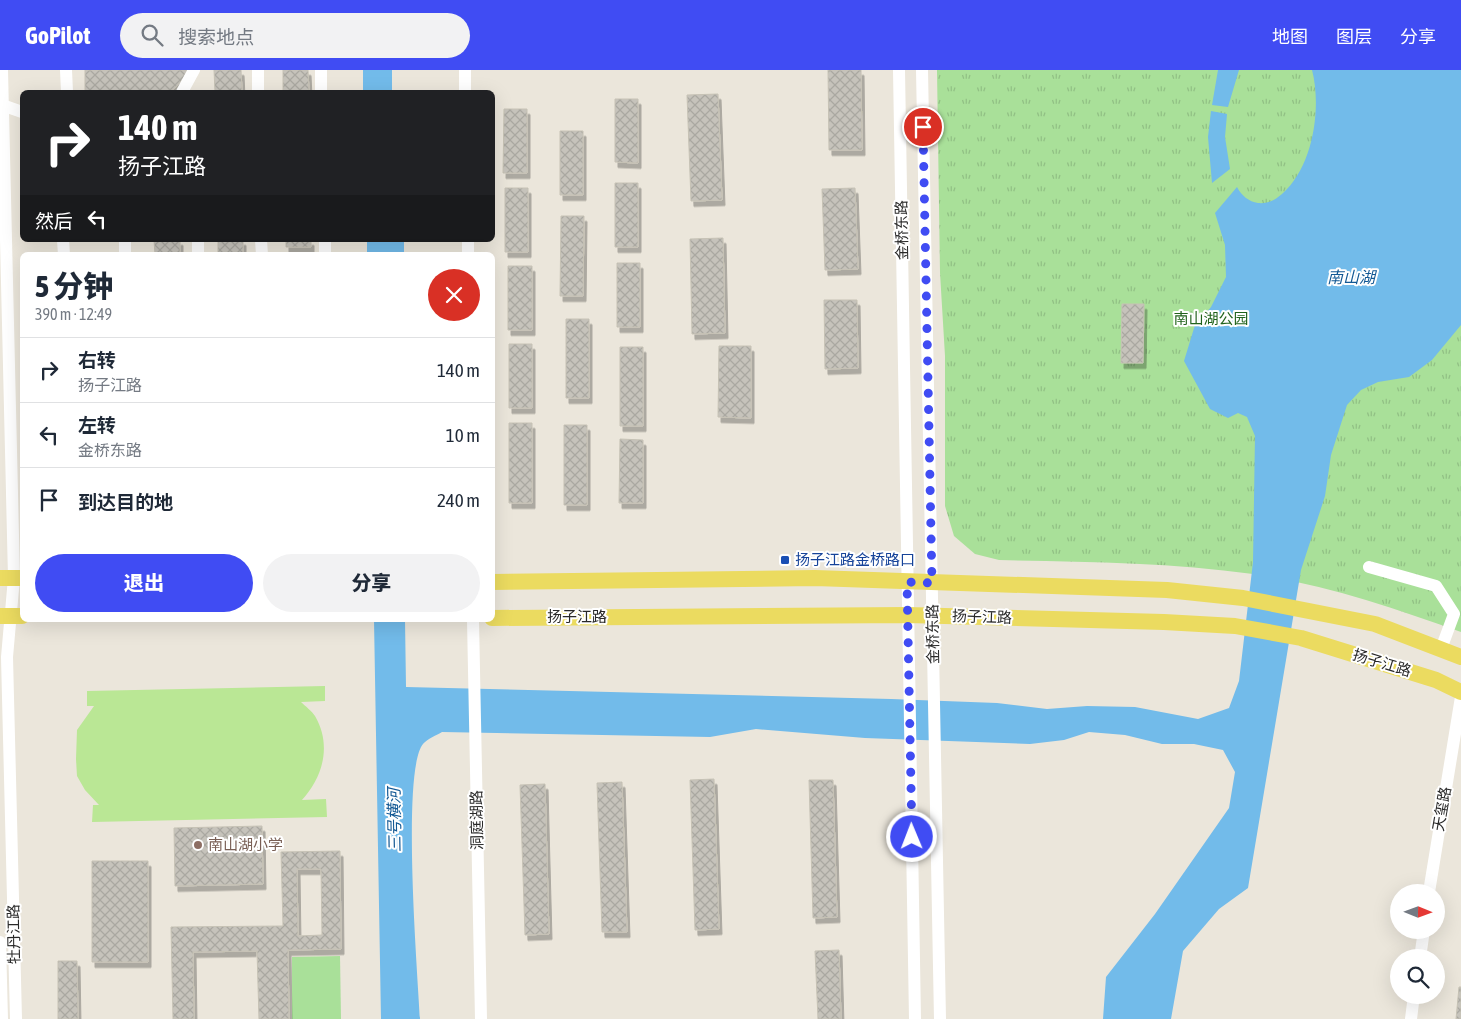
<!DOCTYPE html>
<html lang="zh">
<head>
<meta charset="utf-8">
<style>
	:root { --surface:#fff; --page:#f2f2f3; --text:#1f2937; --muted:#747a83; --line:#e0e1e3; --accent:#404cf3 }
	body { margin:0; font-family:"Asap Condensed","Noto Sans SC",sans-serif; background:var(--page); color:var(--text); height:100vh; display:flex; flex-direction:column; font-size:19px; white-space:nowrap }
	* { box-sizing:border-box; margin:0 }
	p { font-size:16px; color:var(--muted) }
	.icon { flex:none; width:28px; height:28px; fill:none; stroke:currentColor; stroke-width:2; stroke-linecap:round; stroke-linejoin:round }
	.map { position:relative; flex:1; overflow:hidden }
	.panel { position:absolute; left:20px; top:182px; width:475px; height:370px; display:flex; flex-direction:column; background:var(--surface); border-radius:8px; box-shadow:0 5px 20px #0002 }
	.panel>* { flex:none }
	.hud { position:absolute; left:20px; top:20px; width:475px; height:152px; border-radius:8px; box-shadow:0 5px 20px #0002; background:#202124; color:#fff; overflow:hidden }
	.needle { width:32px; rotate:91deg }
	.buttons { position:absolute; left:1390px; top:814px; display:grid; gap:10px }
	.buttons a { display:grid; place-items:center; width:55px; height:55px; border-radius:50%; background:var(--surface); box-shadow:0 5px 20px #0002; font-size:25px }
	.pin { position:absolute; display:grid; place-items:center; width:42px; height:42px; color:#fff; margin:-21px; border:2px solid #fff; border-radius:50%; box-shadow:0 1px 5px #0007 }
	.me { position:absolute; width:55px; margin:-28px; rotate:359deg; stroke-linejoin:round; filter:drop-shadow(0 0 4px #0008) }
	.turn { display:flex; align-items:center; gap:18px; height:105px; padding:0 15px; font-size:22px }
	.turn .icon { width:65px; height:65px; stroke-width:2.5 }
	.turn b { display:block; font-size:35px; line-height:42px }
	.then { display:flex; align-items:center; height:48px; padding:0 15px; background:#0003; gap:10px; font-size:19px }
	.round { display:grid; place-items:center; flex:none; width:52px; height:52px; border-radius:26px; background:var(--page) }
	.overview { display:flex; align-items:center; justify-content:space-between; height:85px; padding:0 15px }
	h1 { font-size:30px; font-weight:800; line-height:38px }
	.button { display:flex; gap:10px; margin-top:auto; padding:10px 15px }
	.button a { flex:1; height:58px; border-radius:30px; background:var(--accent); color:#fff; font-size:20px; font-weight:800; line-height:58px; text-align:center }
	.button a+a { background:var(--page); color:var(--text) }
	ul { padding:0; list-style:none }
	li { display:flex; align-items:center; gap:15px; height:65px; padding:0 15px; border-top:1px solid var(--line) }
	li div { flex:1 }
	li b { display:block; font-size:19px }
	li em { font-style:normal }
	header { display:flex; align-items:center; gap:30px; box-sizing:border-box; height:70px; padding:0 25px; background:var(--accent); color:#fff }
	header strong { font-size:24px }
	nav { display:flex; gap:28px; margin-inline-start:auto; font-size:18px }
	.search { width:350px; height:45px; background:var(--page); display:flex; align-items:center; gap:12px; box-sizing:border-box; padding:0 18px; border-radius:28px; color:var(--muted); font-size:19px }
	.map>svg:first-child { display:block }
	.grass { fill:#a9e099 }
	.park { fill:url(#park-tufts) }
	.pitch { fill:#bae795 }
	.water { fill:#72bbea }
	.building { fill:url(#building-cross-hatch); stroke:#c6c2b5; fill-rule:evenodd; filter:url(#shadow) }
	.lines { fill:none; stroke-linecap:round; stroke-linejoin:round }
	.minor { stroke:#fff; stroke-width:12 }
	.major { stroke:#ebdb60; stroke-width:16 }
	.route { stroke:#404cf3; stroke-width:9; stroke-dasharray:0 16.2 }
	.transit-dot { fill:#1a4fb4; stroke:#fff; stroke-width:2 }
	.education-dot { fill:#8d6e63; stroke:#fff; stroke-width:2 }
	.labels { text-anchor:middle; stroke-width:4; stroke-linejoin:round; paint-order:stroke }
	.street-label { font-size:15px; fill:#292929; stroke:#fff }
	.park-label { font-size:15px; fill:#22631c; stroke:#fff }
	.transit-label { font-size:15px; fill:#164399; stroke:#fff; text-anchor:start }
	.education-label { font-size:15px; fill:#785e54; stroke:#fff; text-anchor:start }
	.water-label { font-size:16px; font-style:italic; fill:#125894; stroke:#fff }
</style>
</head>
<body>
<header>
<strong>GoPilot</strong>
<div class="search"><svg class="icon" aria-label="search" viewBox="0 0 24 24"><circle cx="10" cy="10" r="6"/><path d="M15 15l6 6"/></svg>搜索地点</div>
<nav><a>地图</a><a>图层</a><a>分享</a></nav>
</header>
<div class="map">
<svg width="1461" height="949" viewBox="0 0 1461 949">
	<defs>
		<pattern id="park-tufts" width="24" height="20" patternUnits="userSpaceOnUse" patternTransform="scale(1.25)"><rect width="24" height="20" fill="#a9e099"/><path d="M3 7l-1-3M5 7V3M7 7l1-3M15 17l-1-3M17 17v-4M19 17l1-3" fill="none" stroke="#91c084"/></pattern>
		<pattern id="building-cross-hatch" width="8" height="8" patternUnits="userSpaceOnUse" patternTransform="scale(1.25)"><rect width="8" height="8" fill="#c6c3bb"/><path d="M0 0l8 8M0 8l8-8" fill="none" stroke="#aaa8a1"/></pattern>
		<filter id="shadow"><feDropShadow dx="3" dy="5.5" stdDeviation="0" flood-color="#0004"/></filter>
	</defs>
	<rect width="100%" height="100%" fill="#ebe6db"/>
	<path class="grass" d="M340 886 341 949H292V887Z"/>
	<path class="park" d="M937 0H1461V562C1394 538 1324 514 1253 504 1169 492 1083 492 999 490L975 484 954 466 945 436V286L940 203Z"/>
	<path class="pitch" d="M325 616V631L301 632C305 636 312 641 315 646 332 675 323 707 302 730L326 729 327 747 92 752 93 735H99L85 720 77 706 76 689 77 660 94 636H87V621Z"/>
	<path class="water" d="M363 0H392V22H363Z
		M1218 0H1239L1228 37 1212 35Z
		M1312 0H1461V255L1432 290 1409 307 1378 312 1361 320 1347 335 1331 385 1325 426 1301 500 1248 818 1219 839 1183 881 1171 949H1103L1106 907 1155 844 1229 738 1235 702 1223 680 1194 674H1162L1125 665 1089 662 1064 670 1030 674 865 668 756 659 710 667 442 662C437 665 427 669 423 674 401 701 418 905 420 949H381L374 550H405L406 617 891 629 997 633 1047 639 1087 636 1135 637 1198 649 1229 638 1239 611 1253 492 1255 366 1247 347 1238 343 1228 348 1210 339 1184 291 1195 255 1211 237 1226 207 1225 175 1215 143 1237 117C1241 125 1249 132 1258 133 1268 134 1275 130 1282 124 1313 97 1322 38 1312 0Z
		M1211 41 1227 44 1225 67 1230 99 1212 113 1208 67Z
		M367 170H404V185H367Z"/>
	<path class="building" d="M85 0H187L184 8 171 22H85Z
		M214 0H241L242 22H215Z
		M283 0H308L309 22H283Z
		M828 0H861L862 80H829Z
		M718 24 722 130 691 131 687 25Z
		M615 29H638V93L615 92Z
		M504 39H527V103H503Z
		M560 61H583V125H560Z
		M21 62H22V107Z
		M615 113H638V177H615Z
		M505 118H528V182H505Z
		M855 118 858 199 825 200 822 119Z
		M561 146H584L583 226H560Z
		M723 168 725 263 692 264 690 169Z
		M154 170H180V185H155Z
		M218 170H243V185H218Z
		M286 170H311V177H286Z
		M617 193H640V257H617Z
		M508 196H532V260H508Z
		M824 230H857L858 298 825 299Z
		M1122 234H1144L1143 293H1121Z
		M566 249H589V328H566Z
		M509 274H532V338H509Z
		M719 276H751V348L718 347Z
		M620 277H643V356H620Z
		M509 353H532V433H509Z
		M564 355H587V435H564Z
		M620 369 643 370V433H619Z
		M714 709 719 859 695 860 690 710Z
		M809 710H833L837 847 813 848Z
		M622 712 627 862H602L597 713Z
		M545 714 549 864 525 865 520 715Z
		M262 756 263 814 175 816 174 758Z
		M340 781 341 879 288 880 289 949H259L257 881 193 882 194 949H173L171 857 283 856 281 782ZM297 799H321L322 865 298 866Z
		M92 791H148V892H92Z
		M839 880 841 949H818L815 881Z
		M58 891H77L78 949H58Z
		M1459 917H1461V949H1456Z"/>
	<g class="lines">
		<path class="minor" d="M2 0 14 508 7 587 16 949
			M66 0 67 22
			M258 0V22
			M321 0V22
			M465 0V22
			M899 0 915 949
			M922 0 940 949
			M182 22 194 0
			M2 35 22 42
			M63 170 64 185
			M125 170V185
			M198 170V185
			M261 170 262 185
			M325 170V185
			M468 170V185
			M1369 497 1436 516 1454 544 1441 579
			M473 550 481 949
			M1429 822 1461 627
			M0 872 2 949
			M1420 888 1424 860
			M1411 949 1414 925"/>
		<path class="major" d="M0 508H22
			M492 512 815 508 1167 520 1243 528 1375 554 1461 587
			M0 546H22
			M492 548 908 545 1164 552 1235 556 1301 568 1436 610 1461 622"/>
	</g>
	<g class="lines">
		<path class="route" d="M912 767 907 512 932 513 923 57"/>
	</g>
	<rect class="transit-dot" x="780" y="485" width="10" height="10" rx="2.5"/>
	<circle class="education-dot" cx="198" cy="775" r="5"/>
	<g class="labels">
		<g class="street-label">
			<text transform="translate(902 160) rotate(-91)" y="5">金桥东路</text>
			<text x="577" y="552">扬子江路</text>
			<text transform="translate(982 547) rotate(2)" y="5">扬子江路</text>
			<text transform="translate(933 564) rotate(-91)" y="5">金桥东路</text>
			<text transform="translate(1382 593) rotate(17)" y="5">扬子江路</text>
			<text transform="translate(1442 739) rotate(-80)" y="5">天玺路</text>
			<text transform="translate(477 750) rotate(-91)" y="5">洞庭湖路</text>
			<text transform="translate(14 864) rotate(-91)" y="5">牡丹江路</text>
		</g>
		<g class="park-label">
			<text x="1211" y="254">南山湖公园</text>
		</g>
		<g class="transit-label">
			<text x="795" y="495">扬子江路金桥路口</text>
		</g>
		<g class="education-label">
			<text x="208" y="780">南山湖小学</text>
		</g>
		<g class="water-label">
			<text x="1351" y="213">南山湖</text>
			<text transform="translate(394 750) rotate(-91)" y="6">三号横河</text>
		</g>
	</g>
</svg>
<div class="buttons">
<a><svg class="needle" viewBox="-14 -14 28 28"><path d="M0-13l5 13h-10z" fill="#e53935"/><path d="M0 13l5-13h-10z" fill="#747a83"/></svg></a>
<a><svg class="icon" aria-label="search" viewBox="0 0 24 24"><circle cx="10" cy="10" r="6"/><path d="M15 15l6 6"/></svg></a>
</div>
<div class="pin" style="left:923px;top:57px;background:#d93025"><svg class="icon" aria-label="arrive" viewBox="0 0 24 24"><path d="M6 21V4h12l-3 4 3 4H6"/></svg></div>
<svg class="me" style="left:912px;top:767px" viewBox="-20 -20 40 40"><circle r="17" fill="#404cf3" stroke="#fff" stroke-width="3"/><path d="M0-11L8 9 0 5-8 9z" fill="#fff"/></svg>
<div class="hud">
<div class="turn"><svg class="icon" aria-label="right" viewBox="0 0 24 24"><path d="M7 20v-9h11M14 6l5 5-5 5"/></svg><div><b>140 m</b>扬子江路</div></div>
<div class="then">然后<svg class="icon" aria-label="left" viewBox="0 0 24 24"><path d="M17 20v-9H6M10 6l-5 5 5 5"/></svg></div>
</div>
<section class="panel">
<div class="overview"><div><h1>5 分钟</h1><p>390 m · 12:49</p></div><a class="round" style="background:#d93025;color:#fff"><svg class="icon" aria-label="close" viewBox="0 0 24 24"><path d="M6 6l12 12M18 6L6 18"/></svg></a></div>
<ul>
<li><svg class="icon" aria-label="right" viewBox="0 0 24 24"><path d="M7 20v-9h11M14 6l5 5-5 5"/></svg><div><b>右转</b><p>扬子江路</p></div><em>140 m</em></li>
<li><svg class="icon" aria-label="left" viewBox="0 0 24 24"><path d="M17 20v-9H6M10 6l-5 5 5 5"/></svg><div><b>左转</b><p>金桥东路</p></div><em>10 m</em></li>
<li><svg class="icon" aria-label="arrive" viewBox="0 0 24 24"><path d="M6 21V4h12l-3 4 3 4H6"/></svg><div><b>到达目的地</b></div><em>240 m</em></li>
</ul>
<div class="button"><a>退出</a><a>分享</a></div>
</section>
</div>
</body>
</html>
